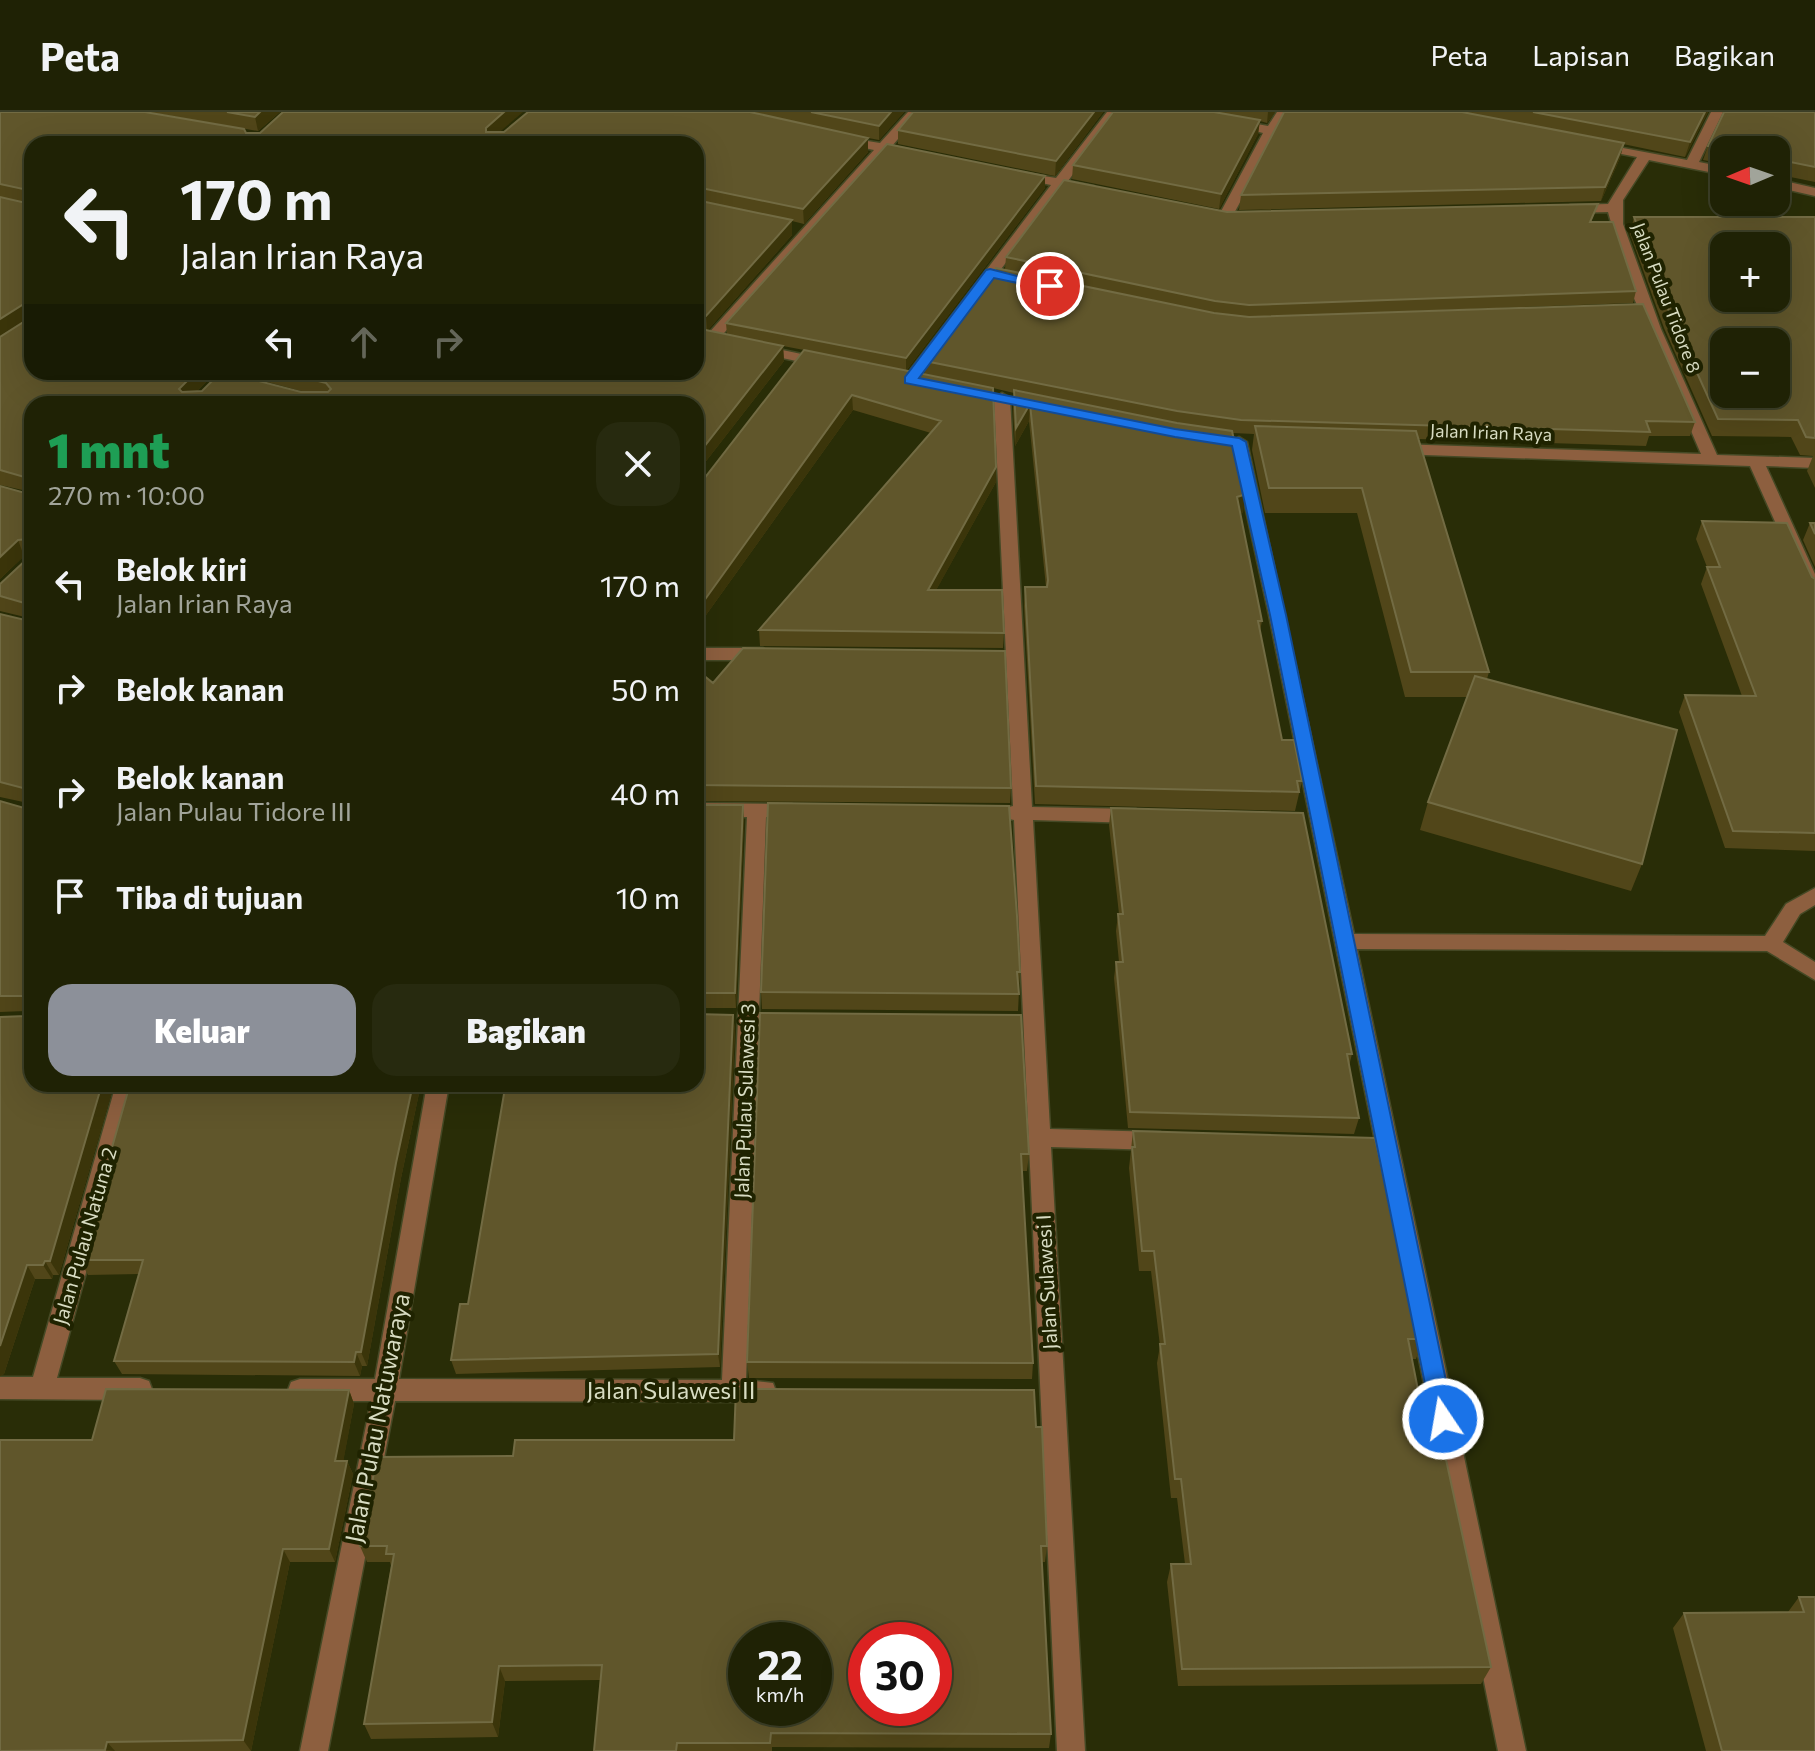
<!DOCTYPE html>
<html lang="id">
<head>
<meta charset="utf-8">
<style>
	:root { --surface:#1f2205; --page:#272a0f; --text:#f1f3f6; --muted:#a1a49a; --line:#3c3f27; --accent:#8c9099 }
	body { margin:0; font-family:Commissioner,sans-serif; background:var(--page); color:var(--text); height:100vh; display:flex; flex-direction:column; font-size:30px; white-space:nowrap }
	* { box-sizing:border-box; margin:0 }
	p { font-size:26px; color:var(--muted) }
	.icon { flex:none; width:44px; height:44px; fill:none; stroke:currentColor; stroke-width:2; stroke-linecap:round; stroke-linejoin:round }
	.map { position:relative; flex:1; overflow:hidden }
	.details { position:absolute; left:24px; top:284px; width:680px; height:696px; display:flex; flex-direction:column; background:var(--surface); border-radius:24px; box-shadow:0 8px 32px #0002,0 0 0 2px var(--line) }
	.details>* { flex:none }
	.banner { position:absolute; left:24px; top:24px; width:680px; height:244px; border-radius:24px; box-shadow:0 8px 32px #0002,0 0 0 2px var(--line); background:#1f2205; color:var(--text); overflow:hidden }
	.needle { width:52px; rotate:268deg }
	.tools { position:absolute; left:1710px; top:24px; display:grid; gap:16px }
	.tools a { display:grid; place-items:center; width:80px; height:80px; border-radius:16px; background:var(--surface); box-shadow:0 8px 32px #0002,0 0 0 2px var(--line); font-size:40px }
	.speed { position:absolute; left:728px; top:1510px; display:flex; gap:16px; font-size:40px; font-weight:700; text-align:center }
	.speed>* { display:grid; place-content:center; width:104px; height:104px; border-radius:50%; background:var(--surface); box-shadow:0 8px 32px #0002,0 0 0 2px var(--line); line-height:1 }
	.speed small { font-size:20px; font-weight:400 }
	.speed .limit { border:12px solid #d22; background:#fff; color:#111 }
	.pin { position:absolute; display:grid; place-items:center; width:68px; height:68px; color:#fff; margin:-34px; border:4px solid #fff; border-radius:50%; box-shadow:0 2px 8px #0007 }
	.me { position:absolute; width:88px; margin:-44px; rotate:348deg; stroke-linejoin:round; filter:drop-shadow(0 0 6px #0008) }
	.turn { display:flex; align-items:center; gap:28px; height:168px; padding:0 24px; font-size:36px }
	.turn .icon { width:104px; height:104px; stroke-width:2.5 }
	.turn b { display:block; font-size:56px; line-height:68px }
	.lanes { display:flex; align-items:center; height:76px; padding:0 24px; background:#0003; justify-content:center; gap:40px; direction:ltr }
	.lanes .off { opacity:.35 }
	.round { display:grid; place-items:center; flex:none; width:84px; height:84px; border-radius:24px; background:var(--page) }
	.head { display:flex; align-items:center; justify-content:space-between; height:136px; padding:0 24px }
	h1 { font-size:48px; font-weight:800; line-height:60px; color:#1e9e55 }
	.primary-button { display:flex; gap:16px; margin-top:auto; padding:16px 24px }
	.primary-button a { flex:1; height:92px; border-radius:24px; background:var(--accent); color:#fff; font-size:32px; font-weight:800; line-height:92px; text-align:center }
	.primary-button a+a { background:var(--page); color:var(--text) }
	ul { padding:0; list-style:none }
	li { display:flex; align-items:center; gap:24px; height:104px; padding:0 24px }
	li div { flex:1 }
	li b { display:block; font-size:30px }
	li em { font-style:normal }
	header { display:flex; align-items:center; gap:48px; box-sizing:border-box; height:112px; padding:0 40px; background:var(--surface); border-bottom:2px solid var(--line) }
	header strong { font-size:38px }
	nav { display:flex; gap:44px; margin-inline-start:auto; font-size:28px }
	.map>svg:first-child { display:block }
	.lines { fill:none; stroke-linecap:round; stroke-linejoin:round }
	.minor-casing { stroke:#454925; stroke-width:3 }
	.minor { fill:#8d5f3f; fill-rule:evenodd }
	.wall { fill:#514619; fill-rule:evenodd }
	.shaded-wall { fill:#3b350a }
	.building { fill:#60562b; stroke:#726b43; stroke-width:2; fill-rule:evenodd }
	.route { fill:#1a73e8; stroke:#114b97; stroke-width:2 }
	.labels { text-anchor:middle; stroke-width:8; stroke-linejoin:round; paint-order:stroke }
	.far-street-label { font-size:18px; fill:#d8dcc2; stroke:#1f2300 }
	.street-label { font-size:20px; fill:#d8dcc2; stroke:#1f2300 }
	.near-street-label { font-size:24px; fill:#d8dcc2; stroke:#1f2300 }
</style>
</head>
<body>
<header>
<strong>Peta</strong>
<nav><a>Peta</a><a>Lapisan</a><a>Bagikan</a></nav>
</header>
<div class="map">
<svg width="1815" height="1639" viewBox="0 0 1815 1639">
	<rect width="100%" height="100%" fill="#292d07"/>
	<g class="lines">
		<g class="minor-casing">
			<path id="minor" d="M908 0H921L892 34 913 38V44L886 40 716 230H706V224L874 38 836 30V24L880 31Z
				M1107 0H1119L1068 69 1094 74V80L1063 75 915 271H905V265L1051 73 1013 65V59L1056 66Z
				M1277 0H1289L1232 105 1220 108 1218 105 1263 21 1229 12 1235 8 1268 14Z
				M1711 0H1723L1699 50 1724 55V63L1649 48 1623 88V112L1661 217 1717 343 1815 346V356L1766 354 1815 462V486L1807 481 1750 354 1397 342 1389 337 1397 332 1701 342 1630 177 1608 100 1570 101 1563 97 1570 93 1608 92 1637 45 1591 36V30L1687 48Z
				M1776 67 1815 76V84L1776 75Z
				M759 233 830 248 832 251 825 255 754 240V234Z
				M1002 281 1010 286 1032 695 1136 697 1145 704 1136 711 1033 708 1050 1017 1160 1020 1168 1023 1171 1029 1168 1035 1160 1038 1051 1035 1085 1639H1057L1014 708 1005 706 1003 701 1005 696 1013 694 994 286Z
				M1239 325 1247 330 1354 822 1765 824 1786 792 1815 776V793L1800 802 1783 830 1815 850V868L1767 839 1357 837 1526 1639H1498L1269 503 1231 330Z
				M696 536H763L772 542 763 548H696Z
				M696 691 792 692 801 699 792 706 766 705 746 1268 773 1271 776 1279 773 1287 764 1290 395 1289 328 1639H300L371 1289H300L291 1286 288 1278 291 1270 300 1267H375L427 972H449L399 1267 722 1268 747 705H696Z
				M116 972H138L57 1266H140L149 1269 152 1277 149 1285 140 1288 0 1287V1265H33Z"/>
		</g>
		<use href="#minor" class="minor"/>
	</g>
	<path class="wall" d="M0 0 246 21 504 20 528 0H904L879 28 863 25 868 40 804 112 792 109V123L707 219 727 223 726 211 1045 64V76L906 259 925 263V249L1005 157 1006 145 1227 100 1598 92 1591 110 1636 179 1633 191 1248 205 1695 310 1690 324H1649L1646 334 1418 327 1489 560 1487 567 1642 752 1631 779 1420 718 1428 690 1467 585H1405L1357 401H1265L1252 338 1254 322 1233 321 1243 401H1240L1262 509 1260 519 1282 628 1302 669 1295 699 1035 692 1024 494 1025 475H1046L1029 309 1015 334 1013 296 1014 281 993 276 996 370 936 478 1004 521 1003 536 760 534 759 518 931 321 853 298 696 517V369L703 368 804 238 783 234 784 249 696 362 32 292V972H114L59 1163H53L52 1167H35L4 1262 0 1264V905L26 904V899L0 900V689L24 696 28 693V691L0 685V502L25 508 29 506 0 499V472L28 446V443L24 444 0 467 25 381 27 379 0 373ZM696 32V260H236L237 262 305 280 197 279 216 260H32Z
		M148 0H280L258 19Z
		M913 0H1103L1055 64 898 32V18Z
		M1113 0H1275L1267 11 1260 9 1258 22 1219 97 1072 67 1073 53Z
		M1284 0H1708L1685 45 1623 32 1620 46 1601 89 1239 98 1241 83Z
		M1815 0V70L1776 62V38H1724V52L1703 48 1708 34Z
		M1634 105H1815V376L1807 359 1813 344 1800 343 1791 325 1712 324 1664 216 1630 122Z
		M1702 409 1815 467V739L1725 736 1679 600 1685 583 1742 584 1701 472 1707 455 1696 427Z
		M1810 411H1815V455L1803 428Z
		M696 557 713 571 1011 676 1010 691 696 689Z
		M696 693 744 708 736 896H696Z
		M1111 696 1352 942 1349 954 1359 1006 1354 1022 1128 1016 1114 866 1116 850H1119L1116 819 1118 802H1119L1109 713Z
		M1020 860 1018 899 762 897 761 880Z
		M733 903 735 918 720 1255 456 1262 451 1248 468 1192 516 976Z
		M1021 903 1029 1042 1027 1059H1022L1033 1251 1032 1267 749 1266 747 1250Z
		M130 972H421L401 1066 367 1254H362L360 1264 122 1262 114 1249 139 1162 88 1163 80 1148Z
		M1133 1019 1399 1134 1423 1227 1416 1247H1412L1428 1329 1491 1555 1481 1572 1178 1574 1167 1470 1171 1452H1185L1177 1386H1171L1157 1251 1160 1234 1151 1159H1139L1129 1056Z
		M349 1278 354 1292 343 1349H347L353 1362 335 1450H290L251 1639H0L92 1328Z
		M1036 1315 1047 1434 1045 1450H1042L1051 1622 1049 1636 772 1635V1639H594L600 1568 505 1569 498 1625 371 1627 364 1612 391 1454 390 1450H367L360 1434 513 1344 734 1328Z
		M1799 1485H1815V1639H1706L1673 1516 1684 1501 1788 1500Z"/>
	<path class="shaded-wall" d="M260 0H280L258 19 255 5Z
		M504 0H523L488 30 486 16Z
		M891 0H904L879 28V14Z
		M1094 0H1103L1055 64 1056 49Z
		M1268 0H1275L1267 11Z
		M1705 0H1708L1685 45 1690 30Z
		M1260 8 1258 22 1219 97 1221 82Z
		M868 26V40L804 112 803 97Z
		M1624 31 1620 46 1601 89 1605 75Z
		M1045 64V76L906 259V246Z
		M792 108V123L707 219 706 204Z
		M27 190 32 204 0 225V207Z
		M783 234 784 249 696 362V345Z
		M196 260H216L184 292 179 277Z
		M852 283 853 298 696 517V500Z
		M1030 292 1029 309 1015 334 1016 316Z
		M996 355V370L928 493V478Z
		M1246 382 1243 401 1234 403 1237 385Z
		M18 428 24 444 0 467V445Z
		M743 693 744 708 736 896 735 881Z
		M733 903 735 918 720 1255 718 1242Z
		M102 972H114L59 1163 50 1149Z
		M413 972H421L401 1066 367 1254 361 1240 396 1051Z
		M45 1149 53 1163 52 1167 43 1153Z
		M27 1153 35 1167 4 1262 0 1264V1234Z
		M356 1240 362 1254 360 1264 354 1250Z
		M349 1278 354 1292 341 1362 335 1349Z
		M347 1349 353 1362 335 1450 329 1437Z
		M283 1437 290 1450 251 1639 243 1628Z
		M499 1554 505 1569 498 1625 492 1610Z
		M107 1630 115 1639 105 1638Z"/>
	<path class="building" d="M0 0H145L244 17 246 21H260L283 0H504L486 16V20H504L528 0H750L868 26 803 97 696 75V32H32V260H196L179 277 182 280 202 279 221 260H224L301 280H328L331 277 326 271 283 260H696V216L783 234 696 345V292H32V972H102L50 1149H45L43 1153H27L0 1234V905L26 904V884H0V689L24 696 28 693 27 677 0 670V502L25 508 29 506 28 492 0 484V472L28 446V427L18 428 0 445V374L25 381 29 378 28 366 0 358V225L28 207 27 190 0 207V85L26 91 30 89 28 78 0 72Z
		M227 0H260L255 5Z
		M811 0H891L879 14Z
		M913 0H1094L1056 49 898 18Z
		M1113 0H1214L1260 8 1221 82 1073 53Z
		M1284 0H1462L1624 31 1605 75 1241 83Z
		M1533 0H1705L1690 30Z
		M1724 0H1815V55L1776 47V38H1730L1708 34Z
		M887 32 1045 64 906 246 726 211Z
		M1064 68 1227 100 1598 92 1590 110H1613L1636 179 1249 193 1215 189 1006 145Z
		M696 88 792 108 706 204 696 202Z
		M1634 105H1815V326L1806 325 1798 308 1718 307 1669 199ZM1724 134H1776V186H1724ZM1724 230H1776V282H1724Z
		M996 156 1214 201 1249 205 1643 192 1695 310 1646 309 1650 320 1241 308 1177 299 925 249Z
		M804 238 993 276 996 355 928 478H1002L1004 521 759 518 941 309 852 283 696 500V369L703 368Z
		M1014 278 1177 311 1232 319 1246 382 1237 385 1262 509H1258L1282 628H1294L1302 669H1297L1299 680 1036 674 1025 475H1047L1048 468 1030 292 1016 316Z
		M1255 314 1416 319 1489 560H1411L1362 376H1269Z
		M1702 409 1787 411 1812 465 1815 467V721L1733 719 1685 583 1756 584 1707 455H1720Z
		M1810 411H1815V422Z
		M743 536 1005 539 1011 676 696 673V557L713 571Z
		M1475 564 1677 618 1642 752 1428 690Z
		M768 691 1009 694 1017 804 1020 860H1017L1019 882 761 880Z
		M696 693H743L735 881H696Z
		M1111 696 1303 701 1352 942H1347L1359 1006 1130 1000 1116 850H1123L1118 802H1123Z
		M760 901 1021 903 1029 1042H1021L1033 1251 747 1250Z
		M696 902 733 903 718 1242 451 1248 460 1192H468L505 976H516L517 972H696Z
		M130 972H413L396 1051 361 1240H356L354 1250 114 1249 143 1148H80Z
		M1133 1019 1375 1026 1399 1134H1404L1423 1227H1408L1428 1329H1442L1491 1555 1182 1557 1171 1452H1191L1181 1367H1175L1160 1232H1165L1154 1139H1142L1132 1035H1135Z
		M106 1277 349 1278 335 1349H347L329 1437H283L243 1628 107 1630 105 1638 0 1639V1328H92Z
		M736 1277 1034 1278 1036 1315H1042L1047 1434H1041L1051 1622 771 1621 770 1631H677L676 1639H594L602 1553 499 1554 492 1610 364 1612 394 1442H386L387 1434H360L377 1345 513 1344 515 1328H734ZM746 1528H814V1596H746ZM866 1528H934V1596H866Z
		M1799 1485H1815V1639H1722L1684 1501 1804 1500Z"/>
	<path class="route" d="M990 157 1056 174 1050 178 994 166 919 266 1175 317 1239 326 1246 330 1286 503 1454 1307 1451 1314 1443 1317 1435 1314 1432 1307 1270 503 1232 334 1175 325 905 271V265L986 158Z"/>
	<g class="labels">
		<g class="far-street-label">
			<text transform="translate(1666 186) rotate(69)" y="6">Jalan Pulau Tidore 8</text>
			<text transform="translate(1491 321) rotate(2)" y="6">Jalan Irian Raya</text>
		</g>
		<g class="street-label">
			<text transform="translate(745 989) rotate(-88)" y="7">Jalan Pulau Sulawesi 3</text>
			<text transform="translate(85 1124) rotate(-74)" y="7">Jalan Pulau Natuna 2</text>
			<text transform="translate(1047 1170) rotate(-93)" y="7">Jalan Sulawesi I</text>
		</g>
		<g class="near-street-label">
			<text x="671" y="1287">Jalan Sulawesi II</text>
			<text transform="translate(378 1306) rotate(-79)" y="8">Jalan Pulau Natuwaraya</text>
		</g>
	</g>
</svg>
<div class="tools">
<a><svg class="needle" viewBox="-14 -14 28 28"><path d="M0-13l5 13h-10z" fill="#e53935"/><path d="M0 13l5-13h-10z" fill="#a1a49a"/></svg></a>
<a>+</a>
<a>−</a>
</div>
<div class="speed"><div>22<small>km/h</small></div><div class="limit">30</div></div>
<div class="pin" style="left:1050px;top:174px;background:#d93025"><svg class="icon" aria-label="arrive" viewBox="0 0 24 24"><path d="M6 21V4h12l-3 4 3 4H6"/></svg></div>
<svg class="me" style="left:1443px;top:1307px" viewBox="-20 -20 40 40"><circle r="17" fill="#1a73e8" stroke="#fff" stroke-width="3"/><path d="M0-11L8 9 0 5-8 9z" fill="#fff"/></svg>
<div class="banner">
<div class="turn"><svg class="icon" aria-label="left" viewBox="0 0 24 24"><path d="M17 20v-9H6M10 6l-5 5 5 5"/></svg><div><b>170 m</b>Jalan Irian Raya</div></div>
<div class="lanes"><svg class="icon" aria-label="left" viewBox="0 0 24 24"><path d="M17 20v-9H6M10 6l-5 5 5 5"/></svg><svg class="icon off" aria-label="ahead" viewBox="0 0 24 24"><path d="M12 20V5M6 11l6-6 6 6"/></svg><svg class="icon off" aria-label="right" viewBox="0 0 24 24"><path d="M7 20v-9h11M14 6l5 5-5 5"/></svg></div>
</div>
<section class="details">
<div class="head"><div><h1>1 mnt</h1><p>270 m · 10:00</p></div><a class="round"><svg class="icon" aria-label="close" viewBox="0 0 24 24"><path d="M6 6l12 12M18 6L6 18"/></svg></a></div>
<ul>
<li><svg class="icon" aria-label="left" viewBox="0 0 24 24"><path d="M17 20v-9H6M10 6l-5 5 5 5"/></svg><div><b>Belok kiri</b><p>Jalan Irian Raya</p></div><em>170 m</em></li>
<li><svg class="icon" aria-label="right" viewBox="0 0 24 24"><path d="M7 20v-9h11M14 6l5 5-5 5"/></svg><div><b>Belok kanan</b></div><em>50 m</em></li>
<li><svg class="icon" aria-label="right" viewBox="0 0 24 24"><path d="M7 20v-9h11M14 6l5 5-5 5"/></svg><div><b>Belok kanan</b><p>Jalan Pulau Tidore III</p></div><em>40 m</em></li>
<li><svg class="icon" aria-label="arrive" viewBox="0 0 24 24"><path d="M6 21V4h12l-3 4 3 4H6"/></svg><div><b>Tiba di tujuan</b></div><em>10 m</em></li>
</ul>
<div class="primary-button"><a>Keluar</a><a>Bagikan</a></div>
</section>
</div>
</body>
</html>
